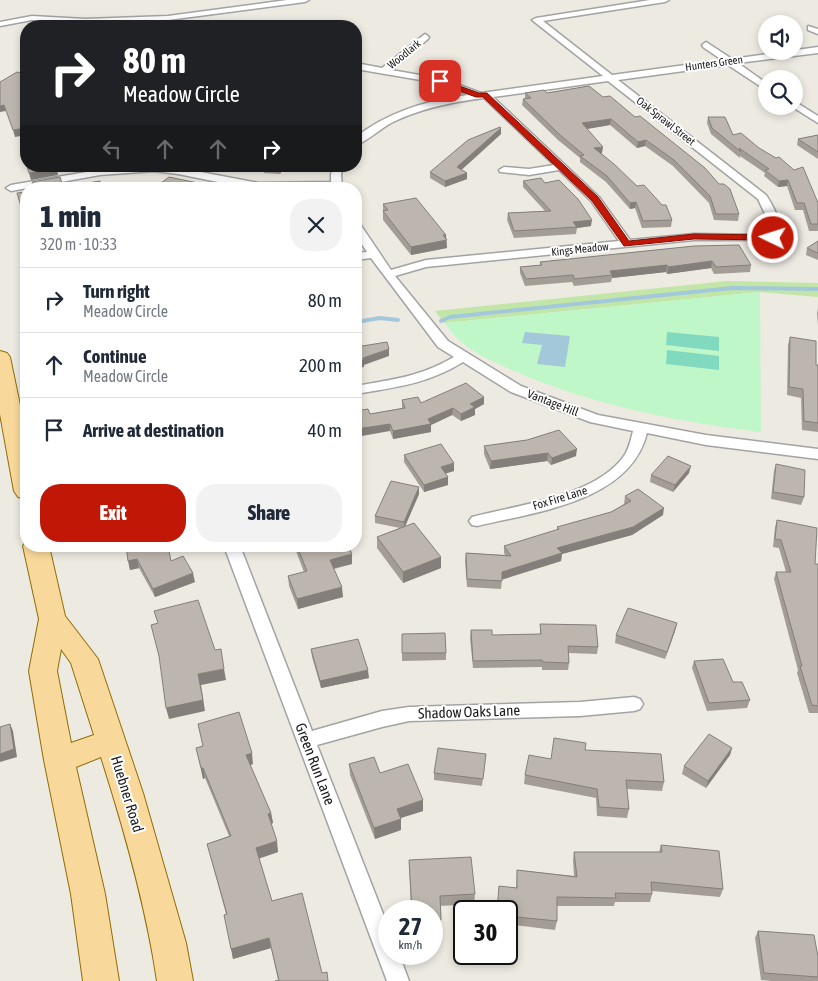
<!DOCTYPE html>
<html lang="en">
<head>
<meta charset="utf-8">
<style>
	:root { --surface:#fff; --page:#f2f2f3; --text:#1f2937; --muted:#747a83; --line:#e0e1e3; --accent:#c11706 }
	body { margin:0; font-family:"Asap Condensed",sans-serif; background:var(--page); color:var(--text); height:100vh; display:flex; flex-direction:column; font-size:19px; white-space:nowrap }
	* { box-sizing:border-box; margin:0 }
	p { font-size:16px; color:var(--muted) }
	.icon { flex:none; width:28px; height:28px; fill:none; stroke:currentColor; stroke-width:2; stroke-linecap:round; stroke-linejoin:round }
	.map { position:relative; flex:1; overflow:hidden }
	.drawer { position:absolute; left:20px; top:182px; width:342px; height:370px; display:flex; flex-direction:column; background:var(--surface); border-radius:20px; box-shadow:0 2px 8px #0003 }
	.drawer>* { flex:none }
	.banner { position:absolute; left:20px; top:20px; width:342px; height:152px; border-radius:20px; box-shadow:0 2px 8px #0003; background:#202124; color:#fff; overflow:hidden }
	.controls { position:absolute; left:758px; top:15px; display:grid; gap:10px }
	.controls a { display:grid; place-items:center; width:45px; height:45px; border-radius:50%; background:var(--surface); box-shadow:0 2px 8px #0003; font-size:25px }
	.speed { position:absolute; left:378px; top:900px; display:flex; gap:10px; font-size:25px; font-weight:700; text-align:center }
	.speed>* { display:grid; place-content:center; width:65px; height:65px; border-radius:50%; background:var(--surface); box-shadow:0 2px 8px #0003; line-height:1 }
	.speed small { font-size:12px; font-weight:400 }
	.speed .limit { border:2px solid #111; border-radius:8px; background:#fff; color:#111 }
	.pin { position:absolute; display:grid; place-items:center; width:42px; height:42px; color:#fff; margin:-21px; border-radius:10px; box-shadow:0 2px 8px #0006 }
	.me { position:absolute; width:55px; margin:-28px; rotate:274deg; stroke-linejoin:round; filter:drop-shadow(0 0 4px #0008) }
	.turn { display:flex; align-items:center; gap:18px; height:105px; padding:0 20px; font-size:22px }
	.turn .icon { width:65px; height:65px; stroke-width:2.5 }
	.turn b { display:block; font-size:35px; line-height:42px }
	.lanes { display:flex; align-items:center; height:48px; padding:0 20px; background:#0003; justify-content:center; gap:25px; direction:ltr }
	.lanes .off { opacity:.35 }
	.round { display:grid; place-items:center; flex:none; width:52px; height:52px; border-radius:20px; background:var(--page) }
	.head { display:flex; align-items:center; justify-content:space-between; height:85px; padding:0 20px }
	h1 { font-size:30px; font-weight:800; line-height:38px }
	.primary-button { display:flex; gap:10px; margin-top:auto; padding:10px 20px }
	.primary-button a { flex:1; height:58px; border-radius:20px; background:var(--accent); color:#fff; font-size:20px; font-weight:800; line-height:58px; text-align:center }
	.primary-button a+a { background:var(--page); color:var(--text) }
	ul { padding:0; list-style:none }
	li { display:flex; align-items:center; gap:15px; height:65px; padding:0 20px; border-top:1px solid var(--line) }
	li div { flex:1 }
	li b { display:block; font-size:19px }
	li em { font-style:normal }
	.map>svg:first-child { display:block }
	.grass { fill:#c1e6a8 }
	.park { fill:#bff7c8 }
	.pitch { fill:#81dac0 }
	.water { fill:#a3c8da }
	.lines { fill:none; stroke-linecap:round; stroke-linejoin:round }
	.stream { stroke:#a3c8da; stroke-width:4 }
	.street-casing { stroke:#a3a3a3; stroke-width:3 }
	.primary-casing { stroke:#8f6e05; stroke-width:2 }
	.street { fill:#fff; fill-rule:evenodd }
	.primary { fill:#f9d99b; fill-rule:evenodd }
	.wall { fill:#a39d96 }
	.shaded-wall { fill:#847f7a }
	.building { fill:#bdb6ae; stroke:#847f7a }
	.route { fill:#c11706; stroke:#7d0f04 }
	.labels { text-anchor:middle; stroke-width:4; stroke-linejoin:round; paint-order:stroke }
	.far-street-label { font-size:11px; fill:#1c1c1c; stroke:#fff }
	.street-label { font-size:12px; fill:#1c1c1c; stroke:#fff }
	.near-street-label { font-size:15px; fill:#1c1c1c; stroke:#fff }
</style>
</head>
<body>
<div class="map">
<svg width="818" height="981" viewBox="0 0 818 981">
	<rect width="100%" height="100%" fill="#edeae2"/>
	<path class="grass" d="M727 281 818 283V297L760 292 444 323 435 311Z"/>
	<path class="park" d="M760 292 761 432C679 422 596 406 519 373 501 365 481 357 465 345 457 340 451 330 444 323Z"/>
	<path class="pitch" d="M667 332 719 337V351L666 345Z
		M667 350 719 356V370L666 364Z"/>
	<path class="water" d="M525 332 570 336 565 367 537 364 542 345 522 343Z"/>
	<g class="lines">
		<path class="stream" d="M441 321 450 317 732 288 818 289
			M356 322 380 318 398 320"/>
		<g class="street-casing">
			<path id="street" d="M287 0H309L305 2 168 20 85 23 32 20 0 26V22L32 16 85 19 168 16Z
				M650 0H669L665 2 543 21 612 75 722 60 703 47 702 45 706 42 732 59 818 47V53L738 63 766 83V90L728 65 618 80 766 195C774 207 784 226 777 240H694L426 267 395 276 448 341 521 386 598 415 706 435 818 449V459L706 445 647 433C630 502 535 512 477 526L472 525 469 521 472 517C516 505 595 497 624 456 629 449 631 439 633 431L590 422 511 392 463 362C427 384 397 387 356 394V386C395 379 419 377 454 357L438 347 371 258 356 260V253L367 252 356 235V223L360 224 391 270 426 260 619 241 591 201 559 170 529 175 500 172 499 170 504 167 529 169 554 165 484 98C452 102 422 108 393 122 381 128 368 141 356 145V137C388 112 428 100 468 95L438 83 356 69V63L382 68 425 34 429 37 428 39 391 70 443 79 481 93 603 76 532 20 536 18ZM608 81 758 199 766 216 768 235 694 234 630 240 599 197 493 97Z
				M808 26 818 29V34L808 30Z
				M794 101 818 116V123L791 106H794Z
				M121 166H169L259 183 331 182V174L334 166H344L341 174 342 189 248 188 178 174 154 171 100 175 11 191 6 188 11 185Z
				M224 546H240L312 731 382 711 409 707 580 702 634 697 640 699 643 704 640 709 634 711 580 716 409 721 382 727 317 745 389 929V954H399L409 981H387Z"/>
		</g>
		<g class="primary-casing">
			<path id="primary" d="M0 351 7 353 10 357 26 434V499L18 497 14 491 0 414Z
				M26 541V546H49L65 616 98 659 143 793 186 943 193 981H157C146 906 124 829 101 757L76 767 105 894 119 981H83L71 894 44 760 29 671 39 619 23 546ZM61 649 71 663 94 735 71 743 57 671Z"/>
		</g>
		<use href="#street" class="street"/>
		<use href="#primary" class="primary"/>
	</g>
	<path class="wall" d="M589 86 739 214 738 221 714 220 709 203 673 166 645 146 637 148 610 125 586 129 602 153H601L672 220 671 227 642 228 635 208 630 209 606 182 580 162V158L558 140 522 105 523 99H525V93H547Z
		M708 117 733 135 818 203V231H809L803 210H795L787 186 778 187 764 176 765 173 740 156V158L711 134 707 123Z
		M501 128V134L461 170 467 173V179L445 187 430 178V172Z
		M818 135V159L797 145 798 139Z
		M253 166H291L288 171 282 170 280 174 264 173V169Z
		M523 181 591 226 577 228 576 234 514 238 507 220 508 213 545 211 523 187Z
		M383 204 446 239 447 248 411 255 383 220Z
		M818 241V260L806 255 807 248Z
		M694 246 751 265 750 272 714 274 711 268 667 274 666 272 612 278 611 282 574 286 572 282 525 286 520 273V267L540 265V262Z
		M818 308V326L817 313Z
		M790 337 816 365H818V432L802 430 801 398 787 395 788 345Z
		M484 397V404L475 409V415L461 421 452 415 431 425V432L393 439 390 431 370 414 402 408V400L421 403Z
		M527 440 576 456 551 465 547 461 490 469 484 454V446Z
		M404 455 454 471 445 473 448 485 424 492 404 462Z
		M776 464 804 497 801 505 771 499 774 471Z
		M689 473 673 492 650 482 651 475Z
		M419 494 405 526 441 557V568L403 583 377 548V537L400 528 375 523V516Z
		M625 496 663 515 632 535 562 554 561 561 502 579 501 589 467 587 465 561 466 553 505 555 504 553V546L557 530V527L611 512 624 504Z
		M777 520 815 564H818V713H809L797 673 798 670 774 579 776 572H786L779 548 773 547 775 527Z
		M126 546 171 561 195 582 155 597 139 568 130 570Z
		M294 546H348L352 554V564L334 569 343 597 298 609 289 586 288 576 304 572Z
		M677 623 675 631 665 659 615 643 616 635Z
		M540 624 598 647 597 654 568 653 569 663 568 670H542V667L473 668 470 638 471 630 492 635 540 634Z
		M402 634 446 653V660L402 661Z
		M311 649 369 678 321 688 312 657Z
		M694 661 733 682 750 700 747 708 707 711 692 668Z
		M198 724 253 764 250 765 271 813 273 823 271 824 278 852 259 858 272 901 302 893 278 980 271 948 233 959 226 914 207 844 229 836 205 778 203 779 196 748 203 746Z
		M732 748 730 755 706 788 682 774 684 766Z
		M585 750 664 782 662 791 627 789 629 809 627 818 597 816 596 798 524 784 525 775 551 759Z
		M486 754 482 786 434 780V773Z
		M349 764 423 800V811L401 818V830L375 839 350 775Z
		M661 845 723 889 720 897 652 891V894L650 902H615L614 906H557V921L555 930 506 924V911L516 888 517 870 574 876 573 860 574 852H659Z
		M409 860 475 894 474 904 440 906 441 920V931H431V911H411Z
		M758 931 818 977V981H772L761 980 755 938Z"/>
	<path class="shaded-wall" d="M26 83V90L24 91 23 85Z
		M4 105 6 111 0 112V106Z
		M611 119 610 125 581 130 582 123Z
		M26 128V135L15 137 13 130Z
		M501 128V134L457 174V167Z
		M646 140 645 146 637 148 638 142Z
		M603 147 602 153 593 155 594 148Z
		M280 166H282V170L280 174 279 168Z
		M57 169 58 175 31 180 29 173Z
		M467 173V179L445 187V181Z
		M788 180 787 186 778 187 779 181Z
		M636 202 635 208 630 209V203Z
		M26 209V216H23L22 210Z
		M592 220 591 226 577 228 573 222Z
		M443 235H446L447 248 411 255V247Z
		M712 261 711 268 667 274 668 267Z
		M667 265 666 272 612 278V275L610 271Z
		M389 349V356L364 365V367L356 368V361L363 358Z
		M484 397V404L475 409V415L461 421V414L470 404Z
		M453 408 452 415 431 425V432L393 439V431L428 419Z
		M390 424V431L356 437V429Z
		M577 449 576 456 551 465 552 458Z
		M548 453 547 461 490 469 491 461Z
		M454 463V471L441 475V467Z
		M691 466 689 473 673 492 675 485Z
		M448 477V485L424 492V485Z
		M419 487V494L404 529V522Z
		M664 508 663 515 632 535 562 554 561 561 501 580 502 572 557 548Z
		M352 554V564L331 569 330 560Z
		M441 557V568L403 583V572Z
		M137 559 139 568 130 570 128 561Z
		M193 573 195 582 155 597 153 589Z
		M342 587 343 597 298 609 297 599Z
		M677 623 675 631 665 659 667 652Z
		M224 669 226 680 201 685 205 711 169 719 166 708 198 674Z
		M368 670 369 678 321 688 320 681Z
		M10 724 13 731 17 757 0 762V754Z
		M732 748 730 755 706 788 708 781Z
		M252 753 253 764 248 766 246 755Z
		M201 768H203L205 778 203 779Z
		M423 800V811L397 819V809Z
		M271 813 273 823 270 824 268 814Z
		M401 819V830L375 839 374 828Z
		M277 841 278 852 258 859 256 848Z
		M269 938 271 948 233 959 231 949Z"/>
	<path class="building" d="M17 72 26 74V83L23 85 26 94V128L13 130 4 105 0 106V82Z
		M589 86 603 97 610 96 635 117 640 116 705 168 719 184H724L730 189 739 214H716L710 196 674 160 646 140 638 142 611 119 582 123 603 147 594 148 614 164 637 186 644 185 662 205H666L672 220 643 221 636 202 630 203 607 176 580 156 584 155 559 134 523 99 531 98 525 93 544 90 547 93Z
		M708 117H725L733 135 741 133 759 148 776 158 779 157 794 170 803 167 818 203V224H811L804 203H797L788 180 779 181 765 170 769 169 739 148 741 152 712 128Z
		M500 127 501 128 457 167 467 173 445 181 430 172 468 140Z
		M818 135V152L798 139Z
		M26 154V163L24 155Z
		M27 166H56L57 169 29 173Z
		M264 166H280L279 168Z
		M60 177 63 187 100 181 103 189H34L32 182Z
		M169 177 217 187 216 189H153Z
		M541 178 545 183 559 180 578 199 592 220 573 222 577 227 514 231 508 213 551 211 523 181Z
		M26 192V209L22 210 17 193Z
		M416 198 446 235H443L447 240 411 247 383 211 388 210 383 204Z
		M818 241V253L807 248Z
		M739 245 751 265 716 267 712 261 668 267 667 265 610 271 612 275 574 279 573 275 526 279 520 267 542 265 540 262 694 246Z
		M790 337 816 341V365H818V423L804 421 803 389 789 387Z
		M387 342 389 349 363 358 364 360 356 361V347Z
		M466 383 484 397 470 404 475 407 461 414 453 408 428 419 431 424 393 431 390 424 356 429V411L368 409 370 414 405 408 402 400 418 397 421 403Z
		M559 430 577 449 552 458 548 453 491 461 484 446 527 440Z
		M441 444 454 463 441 467 448 477 424 485 404 455Z
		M668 456 691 466 675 485 651 475Z
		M776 464 805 470 804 497 773 492Z
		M391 481 419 487 404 522 375 516Z
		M638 489 664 508 633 527 557 548 562 553 502 572V581L467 579 466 553 511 556 504 546 559 529 557 527 611 512 631 501 625 496Z
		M777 520 817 528 815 564H818V706L812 705 800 666H802L776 572H791L781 540 775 539Z
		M414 523 441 557 403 572 377 537Z
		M126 546H168L171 561 183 556 193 573 153 589 137 559 128 561Z
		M297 546H348L352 554 330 560 342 587 297 599 288 576 307 571Z
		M198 600 215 650 221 649 224 669 198 674 203 700 166 708 159 656 151 625 158 623 154 611Z
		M628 608 677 623 667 652 616 635Z
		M540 624 596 625 598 647 568 646 569 663 543 662 542 660 473 661 471 630H492V635L541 634Z
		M445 633 446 653H402V634Z
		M358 639 368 670 320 681 311 649Z
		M723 659 733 682H742L750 700 709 703 694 661Z
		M239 712 252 753 246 755 271 813 268 814 277 841 256 848 272 901 302 893 322 973 327 972 328 981H275L279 980 269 938 231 949 224 915 227 914 207 844 231 836 203 768H201L196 748 203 746 198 724Z
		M10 724 14 749 0 754V727Z
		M709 734 732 748 708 781 684 766Z
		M554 738 586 743 585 750 661 754 664 782 626 780 629 809 599 807 597 789 525 775 529 755 551 759Z
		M438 748 486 754 483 779 434 773Z
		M374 757 380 773 408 764 423 800 397 809 401 819 374 828 349 764Z
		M661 845 719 851 723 889 651 882 652 894 615 893 616 898 557 897V921L506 916V911H497L499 886 517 888V870L577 877 574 852H662Z
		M471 857 475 894 440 896 441 920 431 921V911H412L409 860Z
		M758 931 814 935 818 957V977L764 973Z"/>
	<path class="route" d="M440 79 479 93H487L598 197 629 241 694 234 773 235 777 238 773 240 694 239 624 246 592 201 483 97H476L437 83 436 81Z"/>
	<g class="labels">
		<g class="far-street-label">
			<text transform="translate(404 54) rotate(-39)" y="4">Woodlark</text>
			<text transform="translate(714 63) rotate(-8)" y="4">Hunters Green</text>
			<text transform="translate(666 121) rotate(38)" y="4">Oak Sprawl Street</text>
			<text transform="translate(580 249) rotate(-6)" y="4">Kings Meadow</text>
		</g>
		<g class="street-label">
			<text transform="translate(553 403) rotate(21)" y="4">Vantage Hill</text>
			<text transform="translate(560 498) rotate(-17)" y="4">Fox Fire Lane</text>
		</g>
		<g class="near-street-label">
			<text transform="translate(469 712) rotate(-2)" y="5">Shadow Oaks Lane</text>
			<text transform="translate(315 764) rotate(69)" y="5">Green Run Lane</text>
			<text transform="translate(127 794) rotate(73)" y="5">Huebner Road</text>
		</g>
	</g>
</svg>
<div class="controls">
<a><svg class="icon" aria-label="sound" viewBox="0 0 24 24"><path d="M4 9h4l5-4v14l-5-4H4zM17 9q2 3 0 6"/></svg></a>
<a><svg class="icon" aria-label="search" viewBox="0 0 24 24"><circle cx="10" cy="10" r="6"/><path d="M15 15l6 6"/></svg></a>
</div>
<div class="speed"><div>27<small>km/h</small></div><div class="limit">30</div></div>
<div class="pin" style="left:440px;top:81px;background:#d93025"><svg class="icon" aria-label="arrive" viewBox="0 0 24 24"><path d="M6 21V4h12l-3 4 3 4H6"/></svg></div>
<svg class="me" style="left:773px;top:238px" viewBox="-20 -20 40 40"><circle r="17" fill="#c11706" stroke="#fff" stroke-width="3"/><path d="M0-11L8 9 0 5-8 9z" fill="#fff"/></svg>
<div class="banner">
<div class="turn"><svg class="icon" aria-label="right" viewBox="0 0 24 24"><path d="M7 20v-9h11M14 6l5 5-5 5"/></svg><div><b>80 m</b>Meadow Circle</div></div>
<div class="lanes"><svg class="icon off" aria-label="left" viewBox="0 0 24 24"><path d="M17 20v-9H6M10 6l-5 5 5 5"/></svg><svg class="icon off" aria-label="ahead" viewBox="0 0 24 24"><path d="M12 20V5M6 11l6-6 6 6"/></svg><svg class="icon off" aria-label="ahead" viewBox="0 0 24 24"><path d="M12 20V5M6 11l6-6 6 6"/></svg><svg class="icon" aria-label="right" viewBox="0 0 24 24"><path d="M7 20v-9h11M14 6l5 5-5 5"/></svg></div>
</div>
<section class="drawer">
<div class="head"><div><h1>1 min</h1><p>320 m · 10:33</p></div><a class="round"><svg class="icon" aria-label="close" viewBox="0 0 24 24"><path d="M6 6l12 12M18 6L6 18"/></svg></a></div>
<ul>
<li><svg class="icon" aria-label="right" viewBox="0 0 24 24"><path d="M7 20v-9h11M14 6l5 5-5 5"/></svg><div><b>Turn right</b><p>Meadow Circle</p></div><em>80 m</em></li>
<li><svg class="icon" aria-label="ahead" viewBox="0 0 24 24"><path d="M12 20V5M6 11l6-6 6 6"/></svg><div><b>Continue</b><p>Meadow Circle</p></div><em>200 m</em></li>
<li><svg class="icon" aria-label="arrive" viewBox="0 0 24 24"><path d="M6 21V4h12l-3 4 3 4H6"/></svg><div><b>Arrive at destination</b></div><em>40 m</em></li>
</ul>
<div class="primary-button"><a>Exit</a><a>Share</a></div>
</section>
</div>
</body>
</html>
